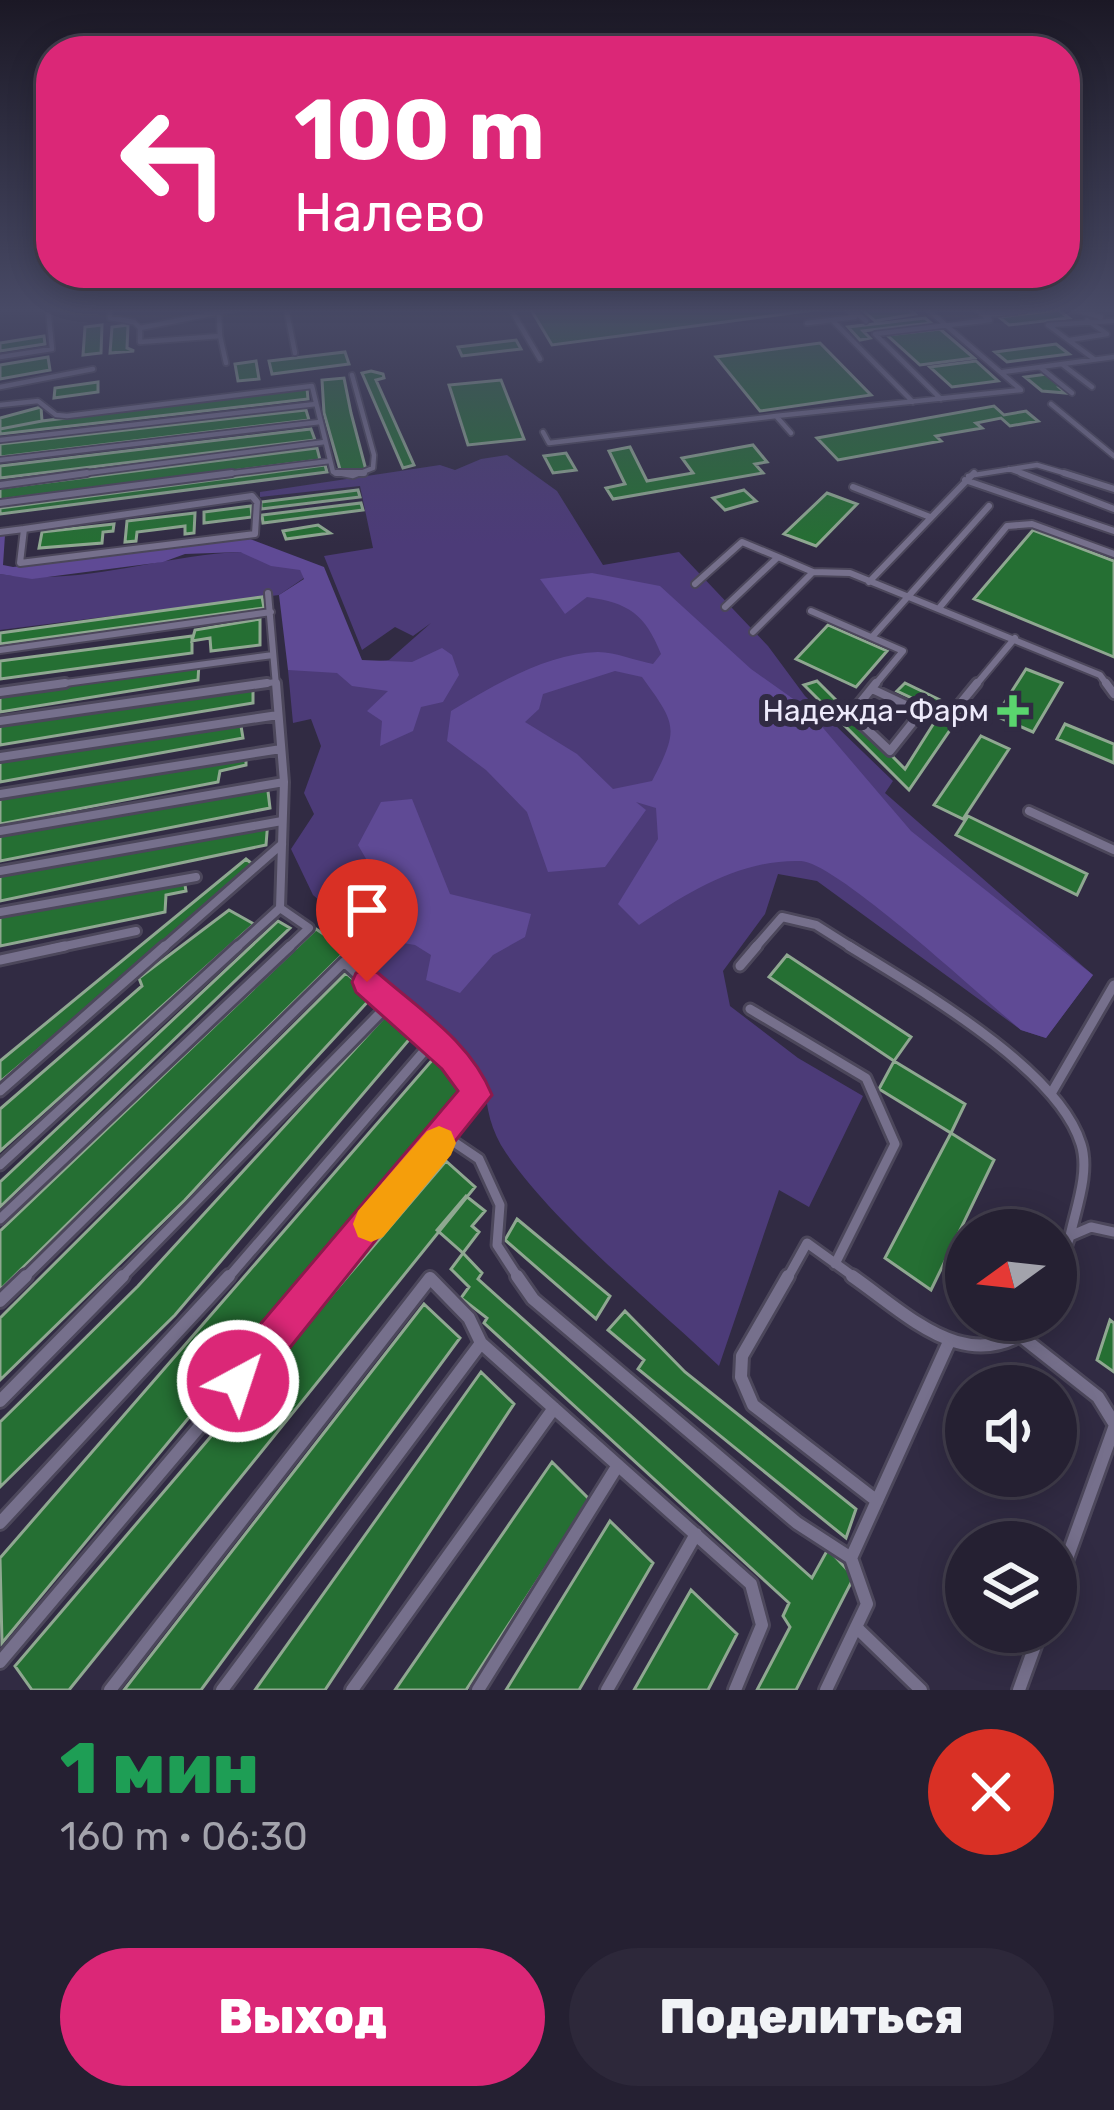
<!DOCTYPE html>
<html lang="ru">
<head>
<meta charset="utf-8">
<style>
	:root { --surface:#252032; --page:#2d283a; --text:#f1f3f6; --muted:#a3a3ac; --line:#423e4d; --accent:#db2777 }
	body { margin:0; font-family:Rubik,sans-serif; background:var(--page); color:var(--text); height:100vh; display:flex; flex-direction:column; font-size:45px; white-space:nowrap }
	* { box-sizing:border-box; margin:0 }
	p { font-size:39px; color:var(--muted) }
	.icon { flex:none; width:66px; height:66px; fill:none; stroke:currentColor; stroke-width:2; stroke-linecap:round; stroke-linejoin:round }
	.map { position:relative; height:1690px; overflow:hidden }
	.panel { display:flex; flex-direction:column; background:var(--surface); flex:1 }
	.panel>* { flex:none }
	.top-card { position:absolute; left:36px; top:36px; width:1044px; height:252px; border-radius:48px; box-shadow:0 6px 30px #0003,0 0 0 3px var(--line); background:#db2777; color:#fff; overflow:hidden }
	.needle { width:78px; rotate:255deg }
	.tools { position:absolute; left:945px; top:1209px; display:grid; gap:24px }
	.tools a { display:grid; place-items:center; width:132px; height:132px; border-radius:50%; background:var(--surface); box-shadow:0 6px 30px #0003,0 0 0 3px var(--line); font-size:60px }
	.pin { position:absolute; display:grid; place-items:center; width:102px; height:102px; color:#fff; margin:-123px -51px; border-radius:50% 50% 50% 0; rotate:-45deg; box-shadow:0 0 12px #0007 }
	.pin .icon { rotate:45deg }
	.me { position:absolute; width:132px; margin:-66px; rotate:40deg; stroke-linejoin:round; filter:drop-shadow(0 0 9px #0008) }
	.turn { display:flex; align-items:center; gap:42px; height:252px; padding:0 60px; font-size:54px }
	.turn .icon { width:156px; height:156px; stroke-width:2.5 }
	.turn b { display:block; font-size:84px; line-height:102px }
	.round { display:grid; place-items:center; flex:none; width:126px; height:126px; border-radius:63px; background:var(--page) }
	.overview { display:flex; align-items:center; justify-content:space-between; height:204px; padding:0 60px }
	h1 { font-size:72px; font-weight:800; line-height:90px; color:#1e9e55 }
	.button { display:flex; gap:24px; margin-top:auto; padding:24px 60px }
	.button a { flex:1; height:138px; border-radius:72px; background:var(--accent); color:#fff; font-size:48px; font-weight:800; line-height:138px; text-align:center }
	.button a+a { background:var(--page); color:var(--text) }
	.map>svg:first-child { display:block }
	.green { fill:#4c3b78 }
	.forest { fill:#5f4a95; fill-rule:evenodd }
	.building { fill:#256f33; stroke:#8fa891; stroke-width:3 }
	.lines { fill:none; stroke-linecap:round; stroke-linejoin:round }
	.service-far4-casing { stroke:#4c475b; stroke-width:8 }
	.service-far3-casing { stroke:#4c475b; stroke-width:10 }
	.service-far2-casing { stroke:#4c475b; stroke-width:14 }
	.service-far1-casing { stroke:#4c475b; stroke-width:15 }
	.service-casing { stroke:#4c475b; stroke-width:18 }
	.service-far4 { stroke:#76708c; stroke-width:4.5 }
	.service-far3 { stroke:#76708c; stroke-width:6 }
	.service-far2 { stroke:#76708c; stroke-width:8 }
	.service-far1 { stroke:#76708c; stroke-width:9 }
	.service { stroke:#76708c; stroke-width:12 }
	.route { fill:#db2777; stroke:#8e194d; stroke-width:3 }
	.slow { fill:#f59e0b }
	.poi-dot { fill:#5ad56e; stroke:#312b43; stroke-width:4.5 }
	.labels { text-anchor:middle; stroke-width:12; stroke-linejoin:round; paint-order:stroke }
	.poi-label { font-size:30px; fill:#edeafb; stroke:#312b43; text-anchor:end }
</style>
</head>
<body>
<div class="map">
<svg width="1114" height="1690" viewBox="0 0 1114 1690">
	<rect width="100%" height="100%" fill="#312b43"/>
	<path class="green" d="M507 455 557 491 603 565 679 552 768 646 805 696 893 781 885 793 1093 975 1046 1038 1021 1030 817 881 778 874 765 914 723 971 730 1006 798 1058 863 1096 809 1207 779 1190 719 1366C654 1304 555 1225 506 1153 491 1131 486 1108 485 1083L361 964 356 932 313 895 291 849 314 814 304 793 321 746 311 719 293 723 288 670 389 660 431 623 413 636 395 627 362 650 324 556 373 548 360 486 260 497V492L440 465 455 470 481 459Z
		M240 552 300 569 304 578 279 595 0 630V574C80 587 161 555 240 552Z"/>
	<path class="forest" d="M5 535 3 565 13 567 250 539 324 567 362 660 412 662 442 648 452 655 459 675 443 702 421 707 413 731 380 746 382 721 367 711 388 691 352 686 337 673 288 670 279 595 304 579 300 570 271 566 240 552 185 554 163 562 32 579 0 574V536Z
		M592 573 660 586 751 669 806 708 911 831 1093 975 1046 1038 1021 1030C985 1000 836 862 801 861 740 859 687 893 639 925L618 904 658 839 656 808 636 802 646 810 605 867 548 872 527 812 486 770 447 741 451 711C493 686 547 653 598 652 616 652 636 661 653 664L661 654C645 614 629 603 587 597L565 614 540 579ZM615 671 642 677C676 724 680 728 652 781L613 789 577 754 525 722 539 709 543 694Z
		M412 799 450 894 531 914 525 937 493 955 460 993 426 980 431 955 415 945 372 938 387 895 358 845 381 802Z"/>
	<path class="building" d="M530 308H820L822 309 552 345Z
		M860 308H908L915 314 875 321Z
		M1058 310 1069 318 1009 325 999 317Z
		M925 318 931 323 863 331 870 338 860 340 848 327Z
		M102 325 101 353 83 355 85 327Z
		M128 325 127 348 134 351 110 353 112 327Z
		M940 329 974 358 920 365 887 335Z
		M44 336 45 344 0 351V343Z
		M516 340 521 349 462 356 458 347Z
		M820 343 871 395 760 411 716 357Z
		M1056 344 1069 354 1007 362 995 352Z
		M345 352 349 364 272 374 269 361Z
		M48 357 50 370 0 379V365Z
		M256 361 259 379 238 381 235 364Z
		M976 361 998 381 952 387 930 367Z
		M371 371 383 374 384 378 376 380 414 465 403 468 362 373Z
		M1047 374 1064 388H1060L1066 393 1042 391 1025 377Z
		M344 378 351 413 366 470 341 473 324 413 322 380Z
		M501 380 524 439 468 445 449 385Z
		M98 382V392L54 398 55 388Z
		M307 388 308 399 0 434V429L42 421Z
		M994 406 1004 415 1026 411 1038 421 1010 426 1001 418 976 423 982 428 936 436 941 441 838 460 817 438Z
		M41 407 42 421 0 429V418Z
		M306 410 309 420 0 457V444Z
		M311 429 315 440 0 478V466Z
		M753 445 767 462 755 464 763 473 613 499 606 488 625 484 609 451 630 447 647 481 693 473 682 458Z
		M317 448 320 460 0 500V488Z
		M566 453 576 470 553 473 544 456Z
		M325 465 327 472 0 514V508Z
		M358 490 360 497 261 509V502Z
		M744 490 756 501 725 510 713 498Z
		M827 493 857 504 816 546 784 534Z
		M361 503 363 510 263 523 262 515Z
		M251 506 252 517 204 523V512Z
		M195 513 194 533 185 534V526L137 532 136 541 125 542 127 521Z
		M114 524 113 531 103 532 102 543 39 548 42 532Z
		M318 525 330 533 286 539 283 531Z
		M1033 530 1114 561V657L974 599Z
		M262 597 264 608 0 644V633Z
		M260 619V645L211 651 210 638 192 641 195 630Z
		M828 625 887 651 856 687 796 659Z
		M192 636V653L0 679V661Z
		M199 663 198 680 0 712V692Z
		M1026 669 1062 683 1033 732 996 716Z
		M817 681 905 769 941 712 897 691 905 683 963 711 909 790 804 685Z
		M253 684V703L0 745V724Z
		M240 720 243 738 0 782V759Z
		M1065 724 1114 744V763L1057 739Z
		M981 736 1009 749 963 819 934 805Z
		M246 752V765L220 771 218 782 0 824V799Z
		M267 783 270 808 0 861V834Z
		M968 816 1087 874 1077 895 956 835Z
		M268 820 266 845 0 901V876Z
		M246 859 256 867 0 1082V1061Z
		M184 879 186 891 166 895 165 912 0 946V917Z
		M229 910 254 924 0 1151V1109L142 986 139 978Z
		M278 921 290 928 0 1207V1182Z
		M316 929 347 950 0 1290V1231Z
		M787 955 911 1037 894 1061 769 977Z
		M346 973 373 996 185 1200 0 1380V1318Z
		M386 1015 413 1035 175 1315 0 1487V1422L138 1286Z
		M434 1058 467 1082 2 1643 0 1558Z
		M894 1061 965 1104 951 1133 879 1089Z
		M951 1133 994 1160 931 1290 885 1258Z
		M446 1161 475 1187 69 1690H32L15 1666Z
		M466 1196 485 1211 472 1226 479 1232 463 1253 437 1230Z
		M517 1219 610 1296 596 1319 505 1240Z
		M463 1253 482 1273 478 1279 812 1578 828 1549 854 1577 796 1690H757L790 1627 783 1616 789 1603 484 1323 487 1318 461 1298 469 1287 451 1269Z
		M424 1304 460 1338 201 1690H124Z
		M625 1311 685 1372 856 1509 846 1538 638 1369 644 1360 608 1330Z
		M1110 1320 1114 1323V1372L1097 1360Z
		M481 1372 514 1404 325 1690H255Z
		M552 1462 590 1500 466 1690H395Z
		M610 1521 653 1563 579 1690H506Z
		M691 1590 737 1634 708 1690H634Z"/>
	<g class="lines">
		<g class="service-far4-casing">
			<path id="service-far4" d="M110 308V318L134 322 140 328
				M286 308 295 353
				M510 308 540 359
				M845 308 855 317 832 320 913 402
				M926 308 1020 389
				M1069 308 1101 317
				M852 309 866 321
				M219 314 220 336 140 342V328L241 308
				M987 315 1024 311 1019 308
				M807 323 832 320
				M220 336 226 363
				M1070 340 1107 334 1087 320
				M0 357 52 349 48 308
				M1094 359 1048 325 1112 321
				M1063 365 1092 387
				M1041 368 1072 393
				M1003 372 1114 357
				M0 387 93 369
				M941 399 875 334 990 320 975 308
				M1051 404 1114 456
				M0 405 38 401 56 415 67 416 312 386 333 472 353 476 373 468 374 455 352 375
				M543 432 549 443 776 416
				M791 433 776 416 1021 390
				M0 440 316 404
				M0 460 320 422
				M1009 469 1029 476
				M65 476 325 442
				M209 476 330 461
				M968 476 1037 465 1074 476"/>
		</g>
		<g class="service-far3-casing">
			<path id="service-far3" d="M336 473H364
				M1021 473 1114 509
				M1064 473 1114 489
				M965 480 1114 531
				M0 485 87 473
				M853 487 930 517
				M252 496 257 502 255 534 20 563 24 529Z
				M0 503 232 473
				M0 532 24 529
				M869 582 974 473
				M695 584 742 542 778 557
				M268 593 276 686
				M725 607 778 557 813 572 850 573 1100 675 1108 686
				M940 607 1007 526 1032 524 1114 554
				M811 611 903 651 874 686
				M753 632 813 572
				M872 637 989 506
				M0 650 271 612
				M43 686 273 655
				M246 686 276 682
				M975 686 1015 638"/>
		</g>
		<g class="service-far2-casing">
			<path id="service-far2" d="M1106 683 1114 694
				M872 689 921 712 890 751 851 714 876 683
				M0 692 65 683
				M959 705 977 683
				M0 721 267 683
				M0 757 278 715
				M0 794 281 749
				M1029 811 1114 850
				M0 831 284 782
				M0 871 282 821
				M280 908 309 928 287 949
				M0 912 196 877
				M51 949 136 931
				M162 949 282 844
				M235 949 280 908 284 782 276 683
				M754 949 782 917 816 925 854 949"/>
		</g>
		<g class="service-far1-casing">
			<path id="service-far1" d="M849 946C915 987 1058 1068 1081 1144 1090 1172 1076 1208 1070 1236
				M0 960 65 946
				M740 966 757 946
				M750 1009 866 1078 895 1144 835 1264
				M0 1091 165 946
				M1052 1092 1114 985
				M0 1165 238 946
				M0 1219 290 946
				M1056 1277 1070 1236 1091 1227 1114 1232
				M23 1279 344 962 468 1074 476 1095 445 1136
				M120 1279 391 1002
				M227 1279 432 1042
				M324 1279 445 1136 479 1159 500 1205 497 1245 519 1279
				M787 1279 807 1243 857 1279"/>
		</g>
		<g class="service-casing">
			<path id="service" d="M517 1276 533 1299 797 1523 851 1558 948 1344
				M788 1276 742 1356 741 1377 753 1405 877 1501
				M852 1276C911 1317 971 1382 1041 1320
				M0 1301 26 1276
				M1022 1337 1098 1397 1114 1423
				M0 1401 123 1276
				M0 1523 229 1276
				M1056 1589 1114 1428
				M856 1627 921 1690
				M0 1662 327 1276
				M110 1690 430 1278 469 1318 481 1343 751 1584 762 1625 735 1690
				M222 1690 481 1343
				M352 1690 554 1408
				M478 1690 618 1465
				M607 1690 696 1534
				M826 1690 867 1604 851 1558
				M1019 1690 1040 1632"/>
		</g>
		<use href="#service-far4" class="service-far4"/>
		<use href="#service-far3" class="service-far3"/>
		<use href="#service-far2" class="service-far2"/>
		<use href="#service-far1" class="service-far1"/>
		<use href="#service" class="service"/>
	</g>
	<linearGradient id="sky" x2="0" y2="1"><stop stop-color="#1b1825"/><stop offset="0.57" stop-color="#484a66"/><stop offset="1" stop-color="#484a66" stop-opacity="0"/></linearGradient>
	<rect width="1114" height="544" fill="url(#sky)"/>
	<path class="route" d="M367 969 378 973C420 1010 471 1042 492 1095L252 1395 238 1401 224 1395 218 1381 224 1367 458 1091 442 1069 356 992 352 982 356 973Z"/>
	<path class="slow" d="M439 1126 451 1131 456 1143 451 1155 383 1237 371 1242 358 1237 353 1224 358 1211 427 1131Z"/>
	<path class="poi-dot" d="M1007 693h12v12h12v12h-12v12h-12v-12h-12v-12h12z"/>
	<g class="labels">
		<g class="poi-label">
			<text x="989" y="721">Надежда-Фарм</text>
		</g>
	</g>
</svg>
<div class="tools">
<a><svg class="needle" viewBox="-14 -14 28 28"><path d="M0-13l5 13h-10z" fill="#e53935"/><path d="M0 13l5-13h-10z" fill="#a3a3ac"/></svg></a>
<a><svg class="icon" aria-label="sound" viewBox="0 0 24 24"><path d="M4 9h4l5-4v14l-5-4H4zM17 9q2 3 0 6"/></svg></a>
<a><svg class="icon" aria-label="layers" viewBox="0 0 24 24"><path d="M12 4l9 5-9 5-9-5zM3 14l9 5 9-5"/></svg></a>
</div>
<div class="pin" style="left:367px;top:982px;background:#d93025"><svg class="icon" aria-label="arrive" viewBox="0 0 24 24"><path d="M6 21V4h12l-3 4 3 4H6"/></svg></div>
<svg class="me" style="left:238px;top:1381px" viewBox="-20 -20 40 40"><circle r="17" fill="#db2777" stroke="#fff" stroke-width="3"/><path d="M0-11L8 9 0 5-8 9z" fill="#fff"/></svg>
<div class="top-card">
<div class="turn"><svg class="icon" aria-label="left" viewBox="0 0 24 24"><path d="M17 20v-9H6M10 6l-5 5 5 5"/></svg><div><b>100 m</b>Налево</div></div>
</div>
</div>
<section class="panel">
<div class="overview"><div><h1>1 мин</h1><p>160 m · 06:30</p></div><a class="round" style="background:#d93025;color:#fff"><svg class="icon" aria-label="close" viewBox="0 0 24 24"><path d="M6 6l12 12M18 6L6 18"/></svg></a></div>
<div class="button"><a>Выход</a><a>Поделиться</a></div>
</section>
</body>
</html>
